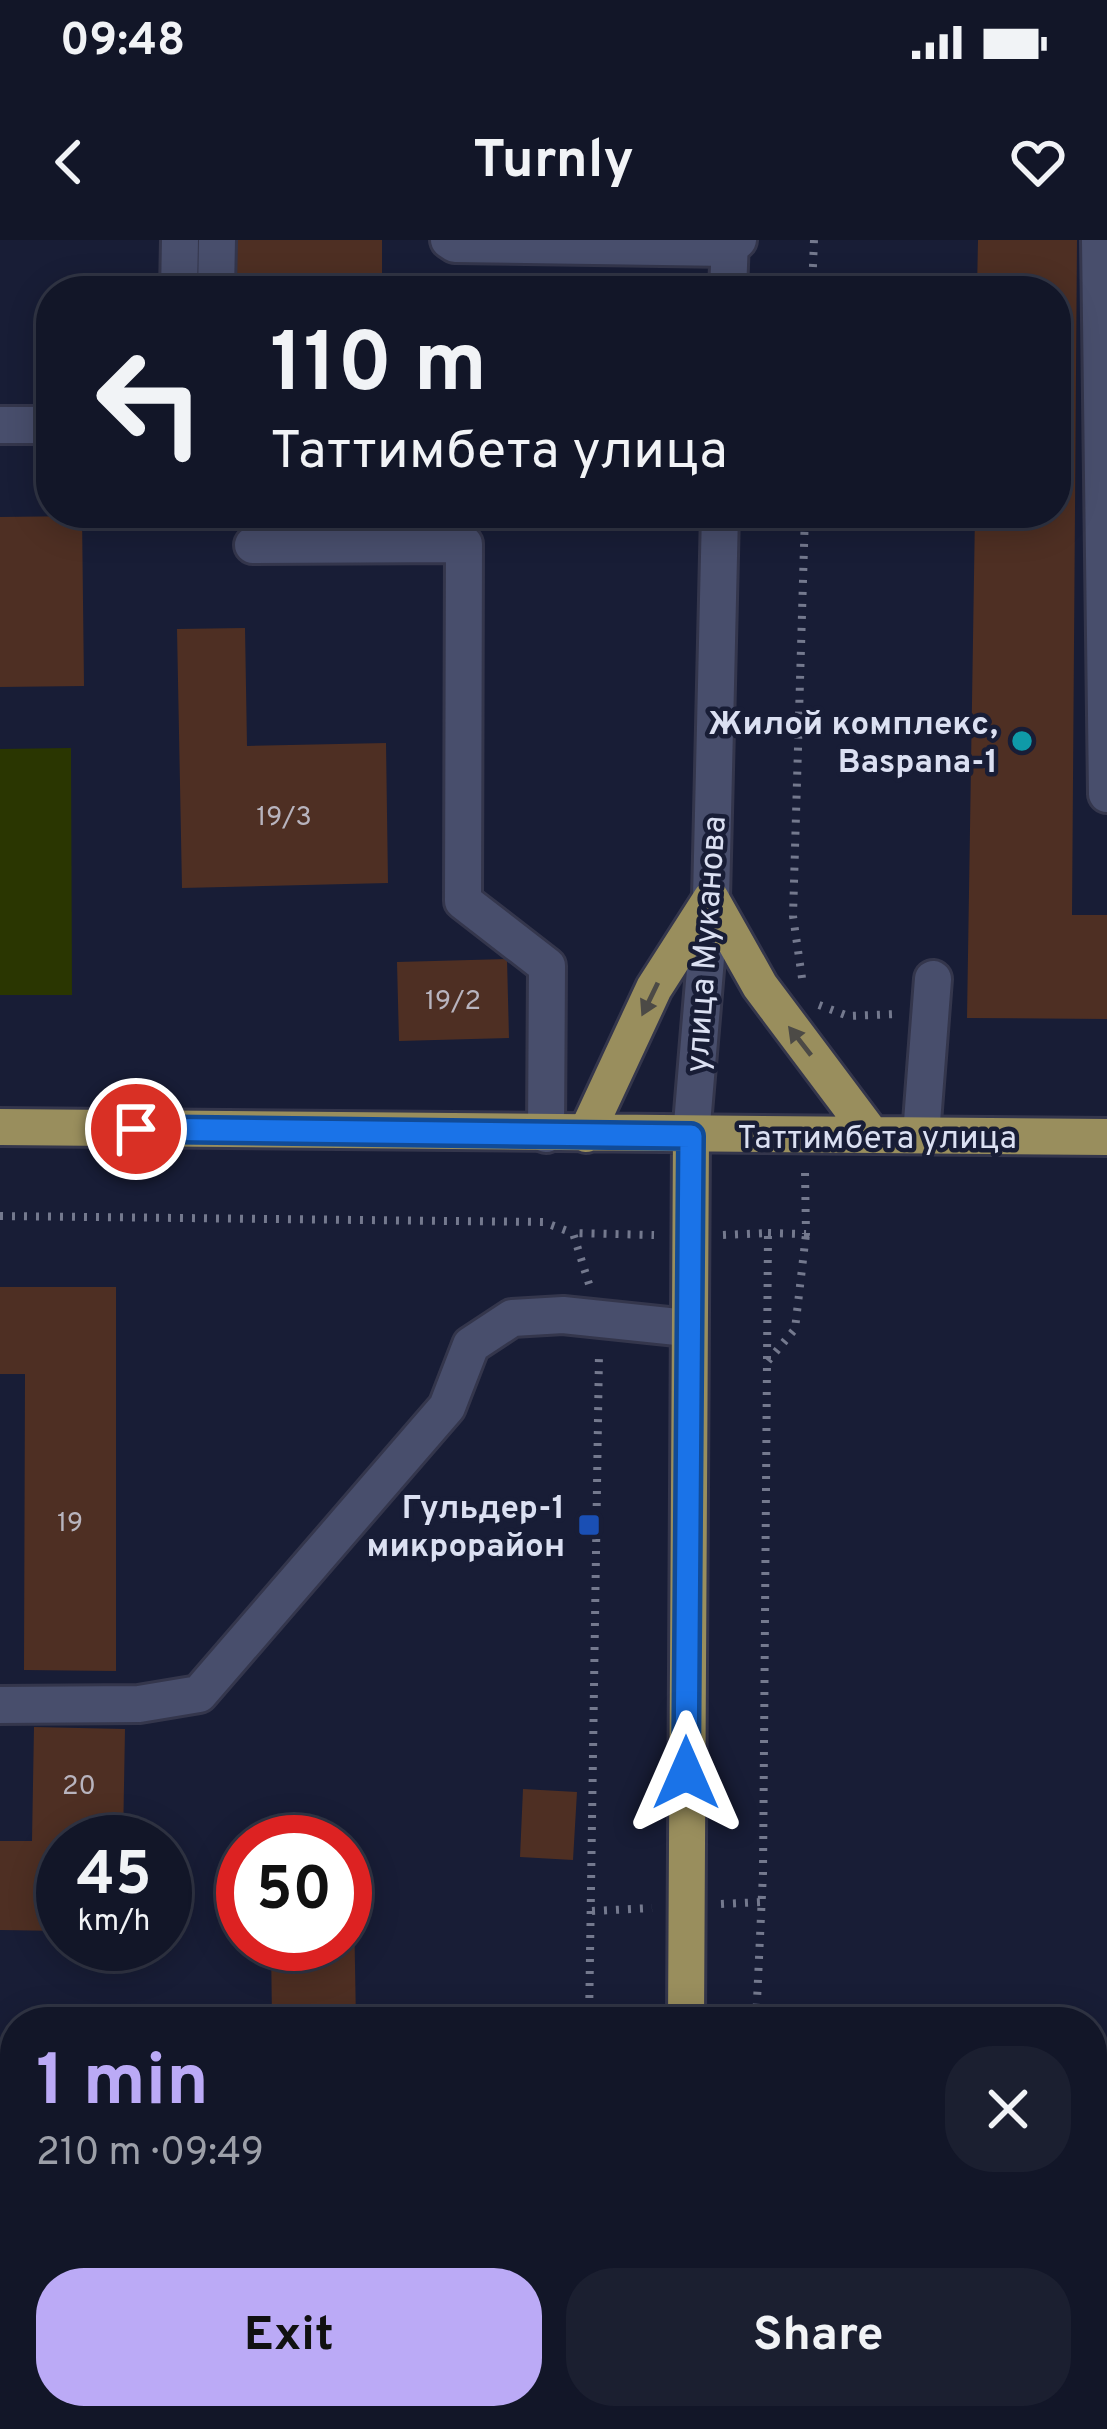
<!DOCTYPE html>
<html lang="en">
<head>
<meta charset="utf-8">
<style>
	:root { --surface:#121628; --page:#1b1f30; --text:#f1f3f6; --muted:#9c9fa8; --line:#313545; --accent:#bbaaf6 }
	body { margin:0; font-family:Overpass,sans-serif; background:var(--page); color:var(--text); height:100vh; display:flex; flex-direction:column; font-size:45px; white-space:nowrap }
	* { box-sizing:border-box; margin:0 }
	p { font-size:39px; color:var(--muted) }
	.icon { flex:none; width:66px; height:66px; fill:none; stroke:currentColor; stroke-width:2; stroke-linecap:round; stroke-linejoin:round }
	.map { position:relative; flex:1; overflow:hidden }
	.side { position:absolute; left:0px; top:1767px; width:1107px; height:423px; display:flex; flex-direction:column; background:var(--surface); border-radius:48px 48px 0 0; box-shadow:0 6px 30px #0003,0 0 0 3px var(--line) }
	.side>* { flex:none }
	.top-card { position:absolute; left:36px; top:36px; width:1035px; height:252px; border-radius:48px; box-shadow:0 6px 30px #0003,0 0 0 3px var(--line); background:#121628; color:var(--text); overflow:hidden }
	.speed { position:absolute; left:36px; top:1575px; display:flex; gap:24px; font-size:60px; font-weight:700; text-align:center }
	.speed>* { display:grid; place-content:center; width:156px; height:156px; border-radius:50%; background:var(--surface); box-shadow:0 6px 30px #0003,0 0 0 3px var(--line); line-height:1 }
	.speed small { font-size:30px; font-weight:400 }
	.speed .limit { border:18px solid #d22; background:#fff; color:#111 }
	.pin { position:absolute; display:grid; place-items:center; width:102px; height:102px; color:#fff; margin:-51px; border:6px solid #fff; border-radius:50%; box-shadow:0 3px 12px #0007 }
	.me { position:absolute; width:132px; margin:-66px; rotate:0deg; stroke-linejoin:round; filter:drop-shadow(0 0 9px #0008) }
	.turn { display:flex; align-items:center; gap:42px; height:252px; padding:0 36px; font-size:54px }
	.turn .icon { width:156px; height:156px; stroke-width:2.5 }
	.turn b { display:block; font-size:84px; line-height:102px }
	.round { display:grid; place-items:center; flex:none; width:126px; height:126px; border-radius:48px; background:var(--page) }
	.overview { display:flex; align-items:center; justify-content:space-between; height:204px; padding:0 36px }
	h1 { font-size:72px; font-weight:700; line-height:90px; color:var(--accent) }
	.cta { display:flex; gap:24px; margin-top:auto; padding:24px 36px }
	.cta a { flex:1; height:138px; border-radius:48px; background:var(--accent); color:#111; font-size:48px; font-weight:700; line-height:138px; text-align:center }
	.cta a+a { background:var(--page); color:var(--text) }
	.status { display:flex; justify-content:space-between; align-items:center; height:84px; padding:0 60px; background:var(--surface); direction:ltr }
	.status svg { height:33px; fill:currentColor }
	header { display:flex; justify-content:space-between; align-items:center; height:156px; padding:0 36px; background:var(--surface); font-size:54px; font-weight:700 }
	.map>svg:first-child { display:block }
	.green { fill:#2a3601 }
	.building { fill:#4e2f23 }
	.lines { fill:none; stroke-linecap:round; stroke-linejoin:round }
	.minor-casing { stroke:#34364c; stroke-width:42 }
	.major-casing { stroke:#34364c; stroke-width:42 }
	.path { stroke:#74798e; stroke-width:8; stroke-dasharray:3 9; stroke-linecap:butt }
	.minor { stroke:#484e6c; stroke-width:36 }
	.major { stroke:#998e5d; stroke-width:36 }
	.oneway { fill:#4c4a46 }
	.route-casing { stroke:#114b97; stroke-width:30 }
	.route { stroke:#1a73e8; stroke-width:21 }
	.culture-dot { fill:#0f9aa8; stroke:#181d36; stroke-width:4.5 }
	.transit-dot { fill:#1a4fb4; stroke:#181d36; stroke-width:4.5 }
	.labels { text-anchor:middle; stroke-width:9; stroke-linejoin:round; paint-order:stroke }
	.number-label { font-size:27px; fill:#b8b4be }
	.poi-label { font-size:33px; font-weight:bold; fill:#dbe0f2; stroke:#181d36; text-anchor:end }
	.street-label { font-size:33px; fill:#dbe0f2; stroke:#181d36 }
</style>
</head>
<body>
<div class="status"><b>09:48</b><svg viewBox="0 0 49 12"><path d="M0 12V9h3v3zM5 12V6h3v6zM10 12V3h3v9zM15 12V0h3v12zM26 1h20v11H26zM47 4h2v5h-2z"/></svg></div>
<header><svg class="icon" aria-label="back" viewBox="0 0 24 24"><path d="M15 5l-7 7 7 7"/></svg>Turnly<svg class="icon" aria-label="heart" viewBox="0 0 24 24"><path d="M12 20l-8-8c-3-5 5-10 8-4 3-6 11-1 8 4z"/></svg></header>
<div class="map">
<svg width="1107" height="2189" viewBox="0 0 1107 2189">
	<rect width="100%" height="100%" fill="#181d36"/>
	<path class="green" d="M71 508 72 755H0V509Z"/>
	<path class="building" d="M232 0H382V51H232Z
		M978 0H1077L1072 675H1107V779L967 778 975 273H1056V51H977Z
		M82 276 84 446 0 447V277Z
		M245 388 247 506 386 503 388 643 182 648 177 389Z
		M507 719 509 798 399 801 397 722Z
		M0 1047H116V1431L24 1430 25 1134H0Z
		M34 1487 125 1489 123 1602H63V1691L0 1690V1601H32Z
		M523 1549 577 1552 573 1620 520 1617Z
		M345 1669H354L356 1782H272L271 1704H345Z
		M236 2175 297 2176 296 2189H235Z
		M380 2175H468V2189H380Z"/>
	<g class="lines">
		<g class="minor-casing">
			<path id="minor" d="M449 0 455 4 729 8 738 0
				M1100 0 1107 554
				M179 51 180 0
				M216 51 217 0
				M728 51 730 0
				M0 185H51
				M253 305 464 304 463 661 547 726 546 894
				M921 895 933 739
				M691 896 711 659 720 273
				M0 1465 139 1464 199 1454 447 1167 471 1105 512 1078 563 1075 687 1088
				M0 2140 15 2130
				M173 2175 175 2189"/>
		</g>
		<g class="major-casing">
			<path id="major" d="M0 887 1107 897
				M586 894 654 748 711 659 760 746 871 894
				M686 1782 691 896
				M685 2189V2175"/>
		</g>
		<path class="path" d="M812 51 814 0
			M802 738 793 676 805 273
			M819 765 848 776 898 774
			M0 976 543 982 573 993
			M768 993 806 994 805 931
			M723 995 768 993 763 1633 756 1782
			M589 1044 573 993 654 995
			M768 1121 795 1089 806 994
			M721 1664 761 1662
			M592 1671 652 1668
			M589 1782 599 1112
			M578 2189V2175
			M738 2189 739 2175"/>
		<use href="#minor" class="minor"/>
		<use href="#major" class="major"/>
	</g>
	<defs><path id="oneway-solid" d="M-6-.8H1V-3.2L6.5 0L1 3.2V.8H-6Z" transform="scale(3)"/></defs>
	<g class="oneway">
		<use href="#oneway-solid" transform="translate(650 759) rotate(116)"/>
		<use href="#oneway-solid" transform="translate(800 801) rotate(-128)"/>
	</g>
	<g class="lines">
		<g class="route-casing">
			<path id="route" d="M136 889 691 896 686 1533"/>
		</g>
		<use href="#route" class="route"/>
	</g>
	<circle class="culture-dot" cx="1022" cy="501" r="12"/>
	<rect class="transit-dot" x="577" y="1273" width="24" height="24" rx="6"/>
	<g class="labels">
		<g class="number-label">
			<text x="284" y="585">19/3</text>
			<text x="453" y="769">19/2</text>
			<text x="70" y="1291">19</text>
			<text x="79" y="1554">20</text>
		</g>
		<g class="poi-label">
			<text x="998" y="494">Жилой комплекс,<tspan x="998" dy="38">Baspana-1</tspan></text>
			<text x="565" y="1278">Гульдер-1<tspan x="565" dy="38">микрорайон</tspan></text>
		</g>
		<g class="street-label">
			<text transform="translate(704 704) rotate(-86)" y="12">улица Муканова</text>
			<text x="877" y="908">Таттимбета улица</text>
		</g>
	</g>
</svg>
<div class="speed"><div>45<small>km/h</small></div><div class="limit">50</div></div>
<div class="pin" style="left:136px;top:889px;background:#d93025"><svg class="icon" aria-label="arrive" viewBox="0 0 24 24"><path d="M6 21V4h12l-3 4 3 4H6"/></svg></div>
<svg class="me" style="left:686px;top:1533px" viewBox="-20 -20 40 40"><path d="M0-17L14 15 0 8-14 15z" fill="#1a73e8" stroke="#fff" stroke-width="4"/></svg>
<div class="top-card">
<div class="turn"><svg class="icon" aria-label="left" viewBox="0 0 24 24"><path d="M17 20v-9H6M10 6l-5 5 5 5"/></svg><div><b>110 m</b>Таттимбета улица</div></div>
</div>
<section class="side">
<div class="overview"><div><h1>1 min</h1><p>210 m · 09:49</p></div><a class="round"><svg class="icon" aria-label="close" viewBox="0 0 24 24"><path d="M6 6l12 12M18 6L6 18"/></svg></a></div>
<div class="cta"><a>Exit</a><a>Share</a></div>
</section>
</div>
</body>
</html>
